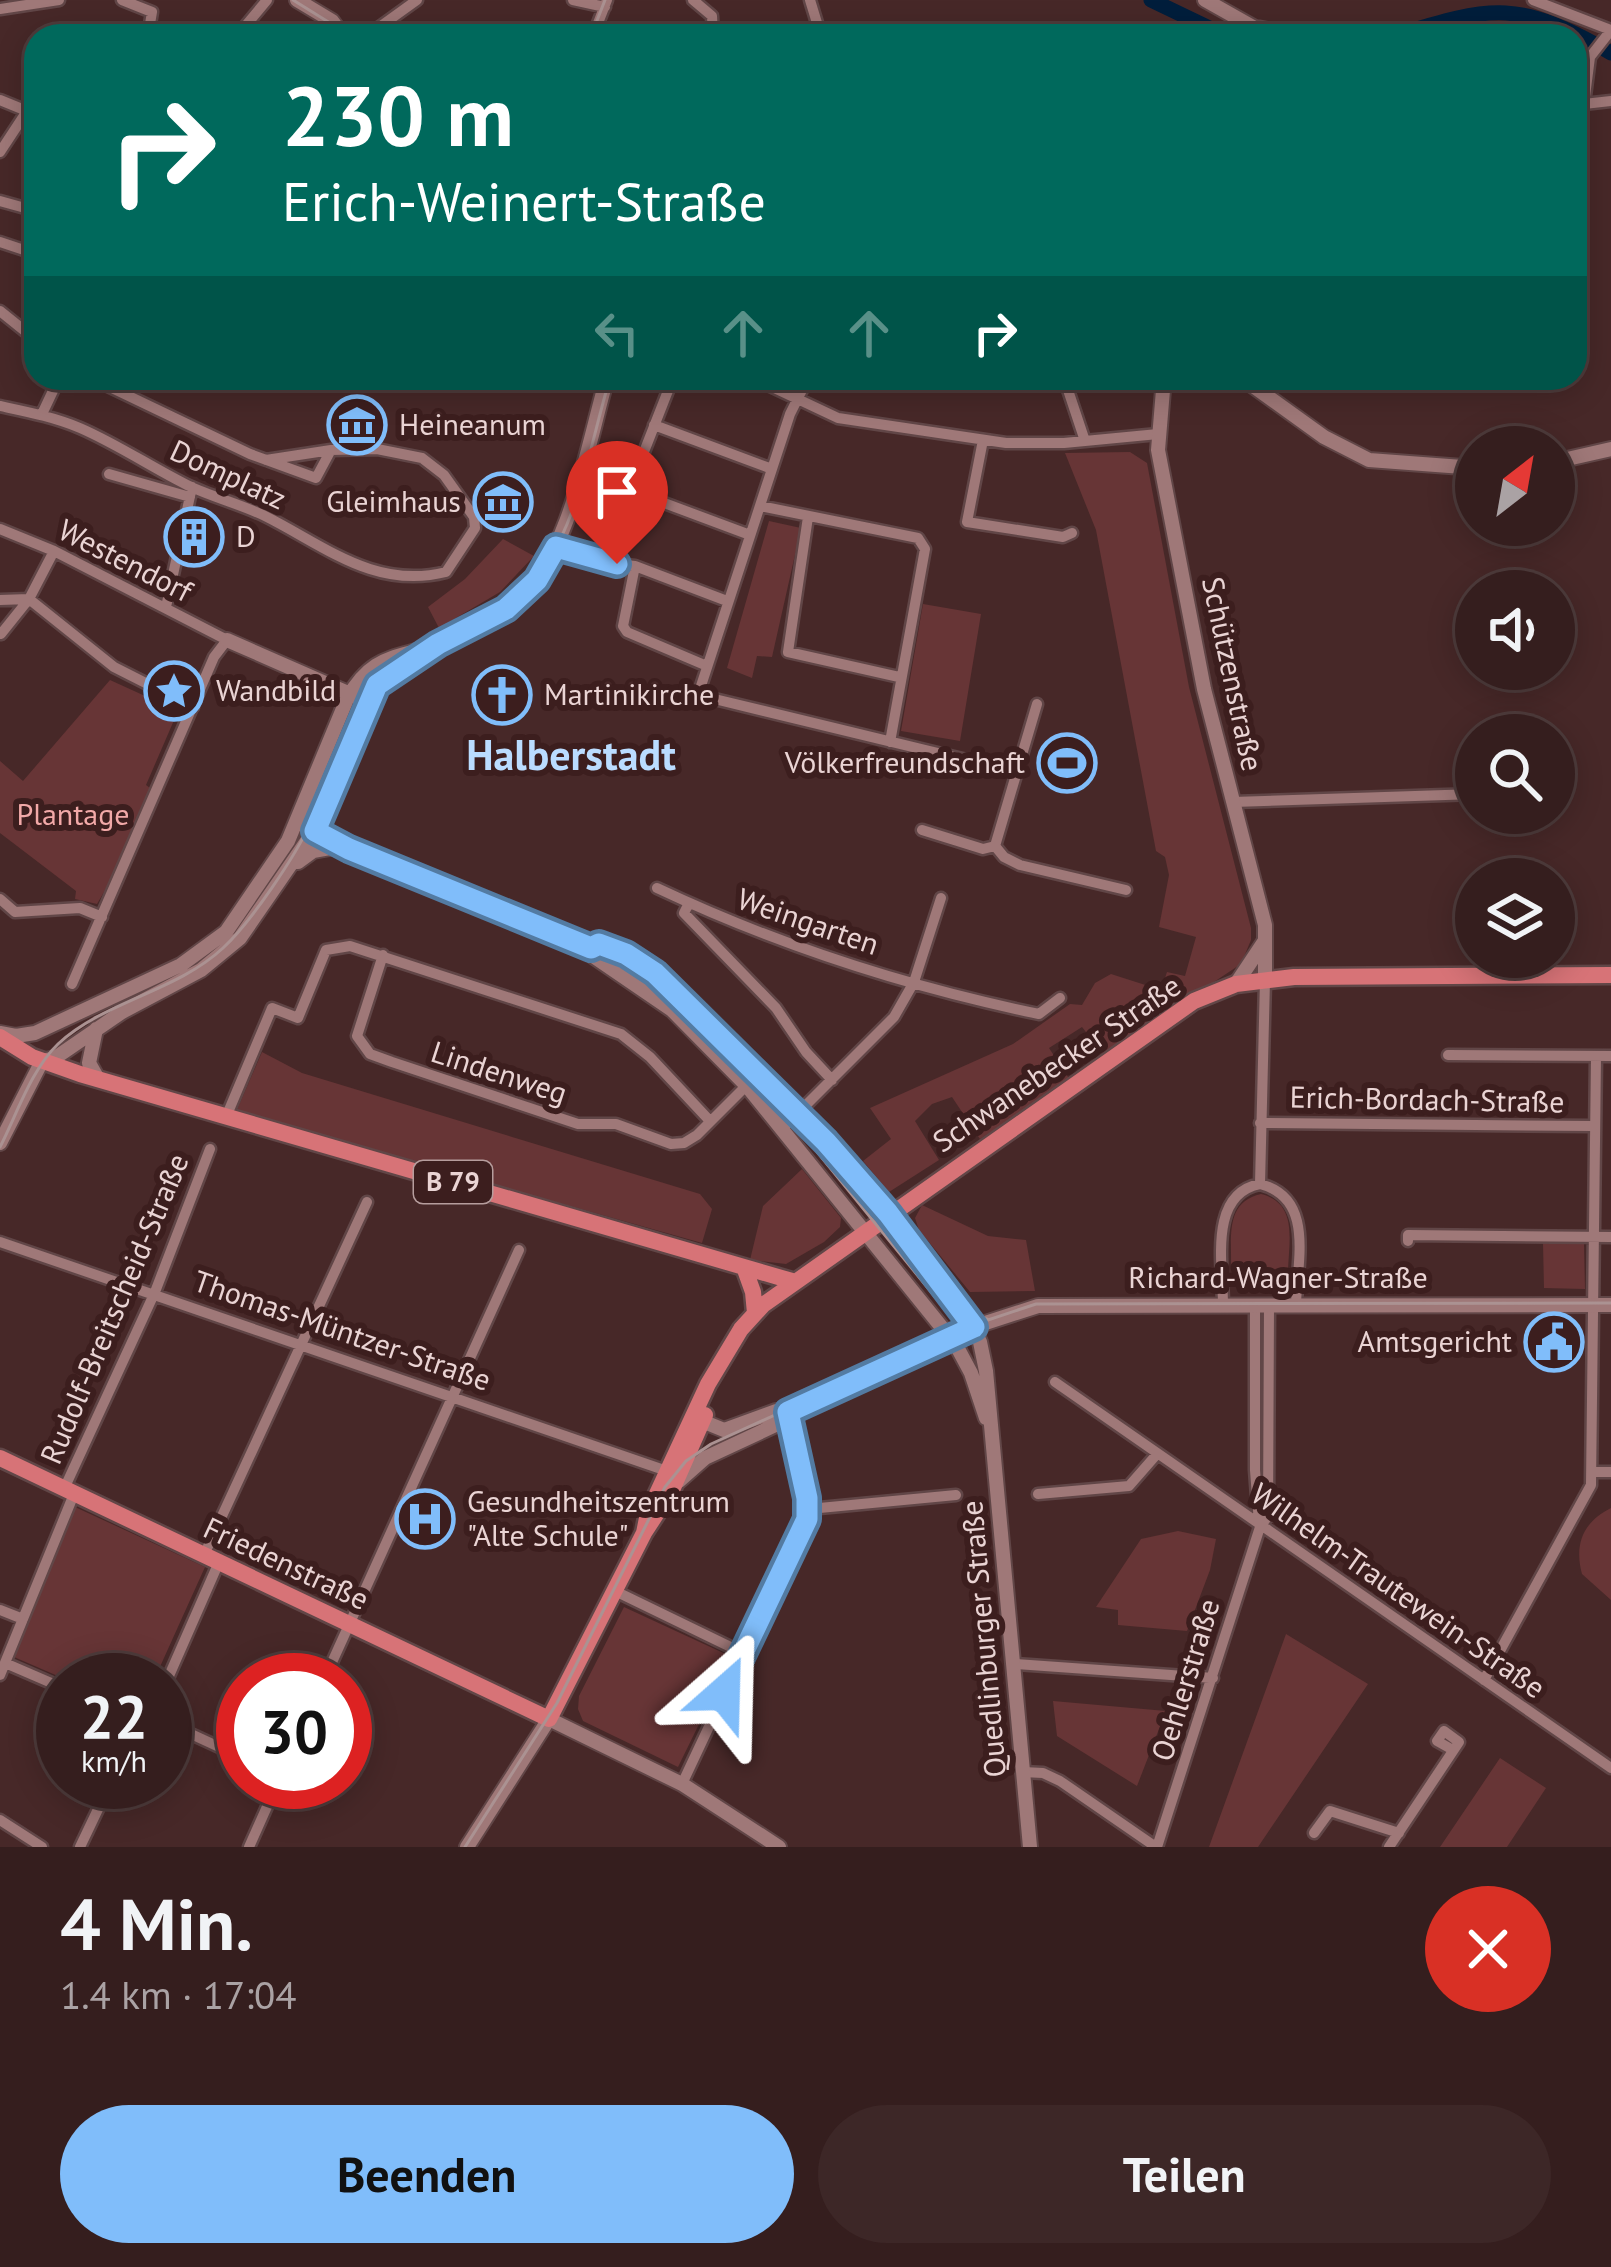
<!DOCTYPE html>
<html lang="de">
<head>
<meta charset="utf-8">
<style>
	:root { --surface:#351e1e; --page:#3d2727; --text:#f1f3f6; --muted:#aaa2a4; --line:#4f3c3c; --accent:#80bdfa }
	body { margin:0; font-family:"PT Sans",sans-serif; background:var(--page); color:var(--text); height:100vh; display:flex; flex-direction:column; font-size:45px; white-space:nowrap }
	* { box-sizing:border-box; margin:0 }
	p { font-size:39px; color:var(--muted) }
	.icon { flex:none; width:66px; height:66px; fill:none; stroke:currentColor; stroke-width:2; stroke-linecap:round; stroke-linejoin:round }
	.map { position:relative; height:1847px; overflow:hidden }
	.details { display:flex; flex-direction:column; background:var(--surface); flex:1 }
	.details>* { flex:none }
	.hud { position:absolute; left:24px; top:24px; width:1563px; height:366px; border-radius:36px; box-shadow:0 6px 30px #0003,0 0 0 3px var(--line); background:#00695c; color:#fff; overflow:hidden }
	.needle { width:78px; rotate:31deg }
	.tools { position:absolute; left:1455px; top:426px; display:grid; gap:24px }
	.tools a { display:grid; place-items:center; width:120px; height:120px; border-radius:50%; background:var(--surface); box-shadow:0 6px 30px #0003,0 0 0 3px var(--line); font-size:60px }
	.speed { position:absolute; left:36px; top:1653px; display:flex; gap:24px; font-size:60px; font-weight:700; text-align:center }
	.speed>* { display:grid; place-content:center; width:156px; height:156px; border-radius:50%; background:var(--surface); box-shadow:0 6px 30px #0003,0 0 0 3px var(--line); line-height:1 }
	.speed small { font-size:30px; font-weight:400 }
	.speed .limit { border:18px solid #d22; background:#fff; color:#111 }
	.pin { position:absolute; display:grid; place-items:center; width:102px; height:102px; color:#fff; margin:-123px -51px; border-radius:50% 50% 50% 0; rotate:-45deg; box-shadow:0 0 12px #0007 }
	.pin .icon { rotate:45deg }
	.me { position:absolute; width:132px; margin:-66px; rotate:25deg; stroke-linejoin:round; filter:drop-shadow(0 0 9px #0008) }
	.turn { display:flex; align-items:center; gap:42px; height:252px; padding:0 60px; font-size:54px }
	.turn .icon { width:156px; height:156px; stroke-width:2.5 }
	.turn b { display:block; font-size:84px; line-height:102px }
	.lanes { display:flex; align-items:center; height:114px; padding:0 60px; background:#0003; justify-content:center; gap:60px; direction:ltr }
	.lanes .off { opacity:.35 }
	.round { display:grid; place-items:center; flex:none; width:126px; height:126px; border-radius:63px; background:var(--page) }
	.headline { display:flex; align-items:center; justify-content:space-between; height:204px; padding:0 60px }
	h1 { font-size:72px; font-weight:700; line-height:90px }
	.primary-button { display:flex; gap:24px; margin-top:auto; padding:24px 60px }
	.primary-button a { flex:1; height:138px; border-radius:72px; background:var(--accent); color:#111; font-size:48px; font-weight:700; line-height:138px; text-align:center }
	.primary-button a+a { background:var(--page); color:var(--text) }
	.map>svg:first-child { display:block }
	.green { fill:#673536 }
	.lines { fill:none; stroke-linecap:round; stroke-linejoin:round }
	.river { stroke:#001e3c; stroke-width:15 }
	.street-casing { stroke:#614647; stroke-width:15 }
	.secondary-casing { stroke:#614647; stroke-width:18 }
	.primary-casing { stroke:#614647; stroke-width:21 }
	.street { stroke:#9f7878; stroke-width:10 }
	.secondary { stroke:#9f7878; stroke-width:14 }
	.primary { stroke:#d77377; stroke-width:16 }
	.tram { stroke:#ab9292; stroke-width:3 }
	.route-casing { stroke:#537ba2; stroke-width:30 }
	.route { stroke:#80bdfa; stroke-width:21 }
	.labels { text-anchor:middle; stroke-width:12; stroke-linejoin:round; paint-order:stroke }
	.shield { fill:#3c1e1e; stroke:#b69d9d; stroke-width:3 }
	.shield-label { font-size:27px; font-weight:bold; fill:#ead4d4 }
	.poi-label { font-size:30px; fill:#ead4d4; stroke:#3c1e1e; text-anchor:start }
	.street-label { font-size:30px; fill:#ead4d4; stroke:#3c1e1e }
	.park-label { font-size:30px; fill:#f2a9a8; stroke:#3c1e1e }
	.district-label { font-size:42px; font-weight:bold; fill:#badcff; stroke:#3c1e1e }
</style>
</head>
<body>
<div class="map">
<svg width="1611" height="1847" viewBox="0 0 1611 1847">
	<rect width="100%" height="100%" fill="#472828"/>
	<path class="green" d="M1130 452 1147 463 1189 687 1251 928V940L1241 964 1104 1055 1082 1027 1049 1048 1070 1080 980 1139 952 1097 932 1104 915 1121 939 1160 889 1192 863 1161 891 1139 870 1108 1013 1044 1070 1004 1082 1005 1095 983 1111 974 1161 990 1167 972 1185 976 1196 937 1159 927 1169 875 1165 857 1156 851 1096 530 1065 453Z
		M769 521 801 528 772 657 757 656 752 678 727 668Z
		M503 539 534 556 500 592 439 628 428 607 465 579Z
		M923 604 981 614 960 741 901 731Z
		M110 680 178 711 146 785 150 788 111 880 97 904 75 899 76 891 0 833V761L23 781Z
		M262 1052 302 1073 700 1194 712 1209 702 1243 236 1112Z
		M802 1169 841 1218 840 1227 824 1242 786 1264 750 1260 763 1206Z
		M1261 1194C1298 1203 1289 1240 1288 1271L1231 1269C1232 1239 1224 1202 1261 1194Z
		M922 1205 988 1236 1026 1240 1035 1291 970 1292 919 1230 915 1218Z
		M1543 1243 1584 1244 1585 1289 1544 1288Z
		M75 1507 205 1567 154 1680H67L14 1657Z
		M1611 1508V1600L1582 1574C1574 1544 1583 1522 1611 1508Z
		M1178 1531 1216 1539 1210 1570 1187 1631 1118 1625V1610L1096 1607 1141 1539Z
		M624 1607 732 1657 678 1767 583 1721 578 1709 579 1696Z
		M1286 1634 1368 1684 1258 1847H1209Z
		M1053 1701 1166 1711 1137 1786 1057 1736Z
		M1500 1758 1546 1788 1507 1847H1440Z"/>
	<g class="lines">
		<path class="river" d="M1151 0 1226 36
			M1394 36C1494 5 1519 0 1611 53"/>
		<g class="street-casing">
			<path id="street" d="M122 0 152 12 148 36
				M573 0 605 7
				M693 0 712 16 713 36
				M810 0 821 36
				M1533 0 1611 30
				M0 9 59 0
				M1259 27 1309 36
				M1611 30 1590 57 1584 104 1611 101
				M237 36 267 0
				M367 36 417 0
				M593 36 607 0
				M1327 36 1334 35
				M0 100 27 111 0 152
				M0 201 36 211
				M0 242 36 254
				M0 311 36 340
				M91 378 250 454 316 478 331 450
				M232 378 285 382 297 378
				M673 378 640 462 617 564 635 566 623 626 627 632 707 666
				M753 378 838 418 1006 443H1064L1158 434
				M808 378 790 414 698 695 1016 772
				M1064 378 1085 441
				M0 406C28 412 54 417 80 428 117 444 151 467 187 485 212 497 240 504 265 516 325 546 375 590 446 572L475 528 474 517 444 475 422 458 377 449 331 450 266 460
				M42 414 59 378
				M654 425 772 469
				M983 440 967 522 1063 537 1072 533
				M109 474 190 497
				M632 491 750 535
				M760 506 918 538 925 549 890 742
				M808 517 788 652 899 677
				M0 529 54 551 227 640 214 657 72 984
				M556 547 617 564
				M635 566 727 601
				M29 599 114 667 193 707
				M0 600 29 599
				M166 607 192 487
				M1 634 29 599 54 551
				M1037 704 995 846 1004 857 1020 865 1126 890
				M1233 802 1476 794
				M922 830 983 849 995 846
				M657 888C778 945 908 987 1039 1014L1060 998
				M0 899 15 912 80 908 102 917
				M689 903 684 913 776 1008 806 1052 832 1080
				M383 955 357 1036 370 1054 392 1062 578 1124H616L671 1144 684 1143 697 1135 748 1084
				M1448 1055 1611 1056
				M226 1117 272 1008 298 1018 326 950 350 946 621 1034 650 1057 710 1121
				M1260 1123 1593 1126
				M783 1128 894 1017 914 982 941 898
				M1260 1184 1265 980
				M1408 1241V1235L1611 1237
				M0 1242 667 1471
				M1223 1305C1223 1265 1208 1194 1260 1184 1315 1198 1297 1261 1296 1305
				M1255 1305V1470L1259 1523
				M1055 1382 1611 1768
				M1592 1472H1611
				M64 1489 155 1292 210 1149
				M1038 1494 1129 1486 1157 1454
				M809 1509 956 1495
				M204 1555 367 1202
				M615 1591 743 1653
				M0 1610 23 1619
				M5 1663 63 1688
				M1015 1664 1213 1678
				M0 1675 74 1494
				M324 1680 519 1250
				M1484 1680 1591 1485 1596 1056
				M165 1685 219 1562
				M165 1722 243 1758
				M1023 1772 1043 1773 1060 1781 1156 1847
				M682 1784 807 1518V1498L787 1409
				M0 1820 42 1847
				M1314 1833 1330 1811 1399 1833
				M80 1847 111 1782
				M249 1847 278 1782
				M1157 1847 1260 1527 1268 1516 1269 1305
				M1389 1847 1459 1742 1444 1731 1437 1741 1453 1750"/>
		</g>
		<g class="secondary-casing">
			<path id="secondary" d="M297 0 332 21 343 36
				M1205 0 1269 36
				M1164 378 1158 450 1204 689 1265 925V980
				M1242 378 1324 437 1369 460 1476 468
				M1554 462 1611 449
				M227 640 357 697
				M298 822 349 849 591 948 599 944 645 965 827 1142 966 1312 980 1342 986 1371 1030 1847
				M298 862 313 851 341 846
				M591 948 593 956 672 1010 747 1086 956 1345 971 1373 986 1418
				M1236 984 1264 942
				M96 1029 89 1063 98 1079
				M0 1033 16 1036 35 1033 181 965 226 932 288 841 347 699C373 653 395 660 438 644 465 635 497 618 519 599 570 554 588 443 607 378
				M42 1061 55 1058 122 1012 201 970 240 938 318 825 372 691 385 678 431 650
				M0 1143 42 1061
				M697 1419 724 1430 776 1411 788 1412 973 1327 1038 1306 1611 1305
				M679 1481 705 1458 782 1422 788 1412
				M467 1847 549 1719 682 1784 779 1847"/>
		</g>
		<g class="primary-casing">
			<path id="primary" d="M0 1037 32 1057 80 1074 792 1281
				M744 1267 753 1292 755 1313
				M0 1458 549 1719 644 1533 672 1490 705 1415
				M644 1533 648 1513 708 1384 741 1329 763 1305 1194 1001 1236 984 1294 977 1611 975"/>
		</g>
		<use href="#street" class="street"/>
		<use href="#secondary" class="secondary"/>
		<use href="#primary" class="primary"/>
		<path class="tram" d="M293 0 330 23 341 36
			M591 36 605 0
			M316 803 320 829 340 848 591 950 644 979 683 1014 805 1137 936 1298 958 1313 987 1319
			M0 1147C17 1114 31 1070 58 1044 104 1001 176 992 223 948 251 922 295 857 311 822 329 782 339 733 364 696 391 657 447 644 487 622 573 574 584 464 610 378
			M465 1847 557 1703 665 1487 686 1461 711 1444 973 1325 1036 1304 1611 1303"/>
	</g>
	<g class="lines">
		<g class="route-casing">
			<path id="route" d="M617 564 556 547 537 580 506 609 438 644 377 685 315 831 349 849 591 948 599 944 626 954 655 973 826 1142 888 1213 974 1327 788 1412 807 1498V1519L724 1693"/>
		</g>
		<use href="#route" class="route"/>
	</g>
	<defs>
		<g id="museum-ring" transform="scale(3)"><circle r="9.5" fill="#3c1e1e" stroke="#80bdfa" stroke-width="1.5"/><path d="M0-6L6-3V-2H-6V-3ZM-5-1h2V3h-2ZM-1-1h2V3h-2ZM3-1h2V3H3ZM-6 4H6V6H-6Z" fill="#80bdfa"/></g>
		<g id="building-ring" transform="scale(3)"><circle r="9.5" fill="#3c1e1e" stroke="#80bdfa" stroke-width="1.5"/><path d="M-4-6H4V6H1V3H-1V6H-4ZM-2.5-4.3h1.7v1.8h-1.7ZM.8-4.3h1.7v1.8H.8ZM-2.5-1h1.7V.8h-1.7ZM.8-1h1.7V.8H.8Z" fill="#80bdfa"/></g>
		<g id="sight-ring" transform="scale(3)"><circle r="9.5" fill="#3c1e1e" stroke="#80bdfa" stroke-width="1.5"/><path d="M0-6L1.8-2.2L6-1.7L2.9 1.2L3.7 5.4L0 3.3L-3.7 5.4L-2.9 1.2L-6-1.7L-1.8-2.2Z" fill="#80bdfa"/></g>
		<g id="church-ring" transform="scale(3)"><circle r="9.5" fill="#3c1e1e" stroke="#80bdfa" stroke-width="1.5"/><path d="M-1.2-6h2.4v3.5h3.3v2.4h-3.3V6h-2.4V-.1h-3.3v-2.4h3.3Z" fill="#80bdfa"/></g>
		<g id="stadium-ring" transform="scale(3)"><circle r="9.5" fill="#3c1e1e" stroke="#80bdfa" stroke-width="1.5"/><path d="M0-5a6.5 5 0 1 0 0 10a6.5 5 0 1 0 0-10ZM-3.5-1.8h7v3.6h-7Z" fill="#80bdfa"/></g>
		<g id="civic-ring" transform="scale(3)"><circle r="9.5" fill="#3c1e1e" stroke="#80bdfa" stroke-width="1.5"/><path d="M-.6-6.5H3V-4.5H.6V-3L4-1V1h2V6H-6V1h2V-1L-.6-3ZM-1.2 2.5V6h2.4V2.5Z" fill="#80bdfa"/></g>
		<g id="hospital-ring" transform="scale(3)"><circle r="9.5" fill="#3c1e1e" stroke="#80bdfa" stroke-width="1.5"/><path d="M-5-5h3v3.5h4V-5h3V5h-3V1.5h-4V5h-3Z" fill="#80bdfa"/></g>
	</defs>
	<g fill-rule="evenodd">
		<use href="#museum-ring" x="357" y="425"/>
		<use href="#museum-ring" x="503" y="502"/>
		<use href="#building-ring" x="194" y="537"/>
		<use href="#sight-ring" x="174" y="691"/>
		<use href="#church-ring" x="502" y="695"/>
		<use href="#stadium-ring" x="1067" y="763"/>
		<use href="#civic-ring" x="1554" y="1342"/>
		<use href="#hospital-ring" x="425" y="1519"/>
	</g>
	<g class="labels">
		<rect class="shield" x="414" y="1161" width="78" height="42" rx="9"/>
		<g class="shield-label">
			<text x="453" y="1191">B 79</text>
		</g>
		<g class="poi-label">
			<text x="399" y="435">Heineanum</text>
			<text x="461" y="512" text-anchor="end">Gleimhaus</text>
			<text x="236" y="547">D</text>
			<text x="216" y="701">Wandbild</text>
			<text x="544" y="705">Martinikirche</text>
			<text x="1025" y="773" text-anchor="end">Völkerfreundschaft</text>
			<text x="1512" y="1352" text-anchor="end">Amtsgericht</text>
			<text x="467" y="1512">Gesundheitszentrum<tspan x="467" dy="34">"Alte Schule"</tspan></text>
		</g>
		<g class="street-label">
			<text transform="translate(228 475) rotate(25)" y="10">Domplatz</text>
			<text transform="translate(125 561) rotate(27)" y="10">Westendorf</text>
			<text transform="translate(1232 674) rotate(78)" y="10">Schützenstraße</text>
			<text transform="translate(808 922) rotate(19)" y="10">Weingarten</text>
			<text transform="translate(1057 1064) rotate(-34)" y="10">Schwanebecker Straße</text>
			<text transform="translate(499 1073) rotate(18)" y="10">Lindenweg</text>
			<text transform="translate(1427 1100) rotate(1)" y="10">Erich-Bordach-Straße</text>
			<text x="1278" y="1288">Richard-Wagner-Straße</text>
			<text transform="translate(115 1309) rotate(-67)" y="10">Rudolf-Breitscheid-Straße</text>
			<text transform="translate(342 1331) rotate(19)" y="10">Thomas-Müntzer-Straße</text>
			<text transform="translate(286 1564) rotate(25)" y="10">Friedenstraße</text>
			<text transform="translate(1398 1591) rotate(35)" y="10">Wilhelm-Trautewein-Straße</text>
			<text transform="translate(984 1639) rotate(-95)" y="10">Quedlinburger Straße</text>
			<text transform="translate(1186 1680) rotate(-73)" y="10">Oehlerstraße</text>
		</g>
		<g class="park-label">
			<text x="73" y="825">Plantage</text>
		</g>
		<g class="district-label">
			<text x="571" y="770">Halberstadt</text>
		</g>
	</g>
</svg>
<div class="tools">
<a><svg class="needle" viewBox="-14 -14 28 28"><path d="M0-13l5 13h-10z" fill="#e53935"/><path d="M0 13l5-13h-10z" fill="#aaa2a4"/></svg></a>
<a><svg class="icon" aria-label="sound" viewBox="0 0 24 24"><path d="M4 9h4l5-4v14l-5-4H4zM17 9q2 3 0 6"/></svg></a>
<a><svg class="icon" aria-label="search" viewBox="0 0 24 24"><circle cx="10" cy="10" r="6"/><path d="M15 15l6 6"/></svg></a>
<a><svg class="icon" aria-label="layers" viewBox="0 0 24 24"><path d="M12 4l9 5-9 5-9-5zM3 14l9 5 9-5"/></svg></a>
</div>
<div class="speed"><div>22<small>km/h</small></div><div class="limit">30</div></div>
<div class="pin" style="left:617px;top:564px;background:#d93025"><svg class="icon" aria-label="arrive" viewBox="0 0 24 24"><path d="M6 21V4h12l-3 4 3 4H6"/></svg></div>
<svg class="me" style="left:724px;top:1693px" viewBox="-20 -20 40 40"><path d="M0-17L14 15 0 8-14 15z" fill="#80bdfa" stroke="#fff" stroke-width="4"/></svg>
<div class="hud">
<div class="turn"><svg class="icon" aria-label="right" viewBox="0 0 24 24"><path d="M7 20v-9h11M14 6l5 5-5 5"/></svg><div><b>230 m</b>Erich-Weinert-Straße</div></div>
<div class="lanes"><svg class="icon off" aria-label="left" viewBox="0 0 24 24"><path d="M17 20v-9H6M10 6l-5 5 5 5"/></svg><svg class="icon off" aria-label="ahead" viewBox="0 0 24 24"><path d="M12 20V5M6 11l6-6 6 6"/></svg><svg class="icon off" aria-label="ahead" viewBox="0 0 24 24"><path d="M12 20V5M6 11l6-6 6 6"/></svg><svg class="icon" aria-label="right" viewBox="0 0 24 24"><path d="M7 20v-9h11M14 6l5 5-5 5"/></svg></div>
</div>
</div>
<section class="details">
<div class="headline"><div><h1>4 Min.</h1><p>1.4 km · 17:04</p></div><a class="round" style="background:#d93025;color:#fff"><svg class="icon" aria-label="close" viewBox="0 0 24 24"><path d="M6 6l12 12M18 6L6 18"/></svg></a></div>
<div class="primary-button"><a>Beenden</a><a>Teilen</a></div>
</section>
</body>
</html>
